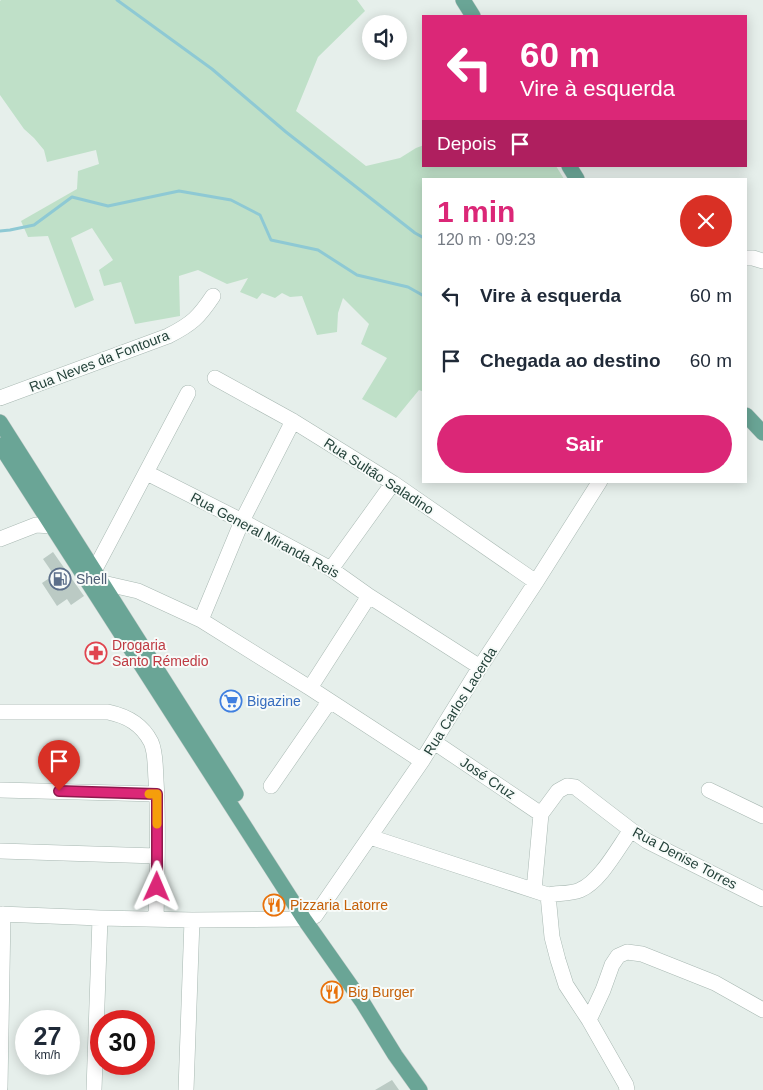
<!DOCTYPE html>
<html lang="pt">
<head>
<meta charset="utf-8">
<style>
	:root { --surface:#fff; --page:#f2f2f3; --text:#1f2937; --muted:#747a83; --accent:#db2777 }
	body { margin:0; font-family:Arial,sans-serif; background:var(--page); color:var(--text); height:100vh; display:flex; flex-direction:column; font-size:19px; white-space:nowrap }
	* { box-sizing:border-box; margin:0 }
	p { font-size:16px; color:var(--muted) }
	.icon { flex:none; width:28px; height:28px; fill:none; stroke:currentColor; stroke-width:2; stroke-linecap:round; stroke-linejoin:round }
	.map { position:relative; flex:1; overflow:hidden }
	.drawer { position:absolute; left:422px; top:178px; width:325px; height:305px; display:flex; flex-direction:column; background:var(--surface); border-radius:0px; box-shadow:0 2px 12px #0003 }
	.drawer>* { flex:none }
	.banner { position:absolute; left:422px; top:15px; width:325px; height:152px; border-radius:0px; box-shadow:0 2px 12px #0003; background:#db2777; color:#fff; overflow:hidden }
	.fabs { position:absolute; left:362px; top:15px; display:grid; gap:10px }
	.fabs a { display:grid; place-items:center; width:45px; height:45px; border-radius:50%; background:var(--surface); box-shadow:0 2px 12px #0003; font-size:25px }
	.speed { position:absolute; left:15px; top:1010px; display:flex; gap:10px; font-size:25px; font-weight:700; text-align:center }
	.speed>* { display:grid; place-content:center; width:65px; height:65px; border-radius:50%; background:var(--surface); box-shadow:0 2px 12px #0003; line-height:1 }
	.speed small { font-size:12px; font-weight:400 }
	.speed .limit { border:8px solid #d22; background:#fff; color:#111 }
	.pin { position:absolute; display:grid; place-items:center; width:42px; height:42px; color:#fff; margin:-51px -21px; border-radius:50% 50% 50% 0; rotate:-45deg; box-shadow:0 0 5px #0007 }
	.pin .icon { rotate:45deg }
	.me { position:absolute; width:55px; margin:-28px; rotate:1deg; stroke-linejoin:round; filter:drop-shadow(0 0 4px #0008) }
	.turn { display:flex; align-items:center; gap:18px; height:105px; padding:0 15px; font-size:22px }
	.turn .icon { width:65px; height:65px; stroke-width:2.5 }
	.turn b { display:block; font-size:35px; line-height:42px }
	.then { display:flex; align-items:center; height:48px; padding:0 15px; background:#0003; gap:10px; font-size:19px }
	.round { display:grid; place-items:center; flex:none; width:52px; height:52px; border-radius:26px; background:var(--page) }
	.overview { display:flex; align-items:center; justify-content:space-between; height:85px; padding:0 15px }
	h1 { font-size:30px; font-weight:800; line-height:38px; color:var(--accent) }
	.primary-button { display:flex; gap:10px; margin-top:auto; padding:10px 15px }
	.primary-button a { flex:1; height:58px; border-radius:30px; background:var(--accent); color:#fff; font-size:20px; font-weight:800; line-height:58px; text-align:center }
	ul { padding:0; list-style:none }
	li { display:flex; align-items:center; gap:15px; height:65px; padding:0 15px }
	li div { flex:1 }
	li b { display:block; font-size:19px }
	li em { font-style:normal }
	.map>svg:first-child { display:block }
	.green { fill:#bfe0c8 }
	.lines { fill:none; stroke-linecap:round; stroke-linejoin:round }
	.stream { stroke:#8ec9d4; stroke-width:3 }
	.building { fill:#bbcac4 }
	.minor-casing { stroke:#a8b8b2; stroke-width:16 }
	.major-casing { stroke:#c2cac8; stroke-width:16 }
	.minor { stroke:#fff; stroke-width:15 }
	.major { stroke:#6aa596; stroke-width:15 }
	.route-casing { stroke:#8e194d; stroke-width:12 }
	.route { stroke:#db2777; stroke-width:9 }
	.slow { stroke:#f59e0b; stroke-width:9 }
	.labels { text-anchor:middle; stroke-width:4; stroke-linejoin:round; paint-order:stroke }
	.street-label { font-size:14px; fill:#24423a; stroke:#f7fbf9 }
	.service-label { font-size:14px; fill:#4e5e75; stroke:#f7fbf9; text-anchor:start }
	.health-label { font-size:14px; fill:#be3a42; stroke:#f7fbf9; text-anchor:start }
	.shop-label { font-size:14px; fill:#366cbe; stroke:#f7fbf9; text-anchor:start }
	.food-label { font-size:14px; fill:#c56008; stroke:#f7fbf9; text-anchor:start }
</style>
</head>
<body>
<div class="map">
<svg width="763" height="1090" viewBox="0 0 763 1090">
	<rect width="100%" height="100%" fill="#e6efeb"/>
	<path class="green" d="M1 0H357L365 11 318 57 296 111 366 166 400 158 416 148 424 145V166H556L564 179H424V392L419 390 396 418 362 399 387 358 361 344 369 324 343 298 338 313 337 332 317 335 302 296 290 297 282 293 275 298 262 293 257 299 240 292 248 278 227 284 198 270 179 276 180 316 135 324 121 282 104 286 99 270 113 260 92 228 71 238 94 300 75 308 48 236 28 237 21 221 77 189 78 171 99 164 96 150 47 162 44 150 34 138 24 129 0 95V1Z"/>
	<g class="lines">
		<path class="stream" d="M117 0 212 69 286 132 415 233 424 238
			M0 231 10 230 34 225 72 197 108 206 179 191 231 200 260 215 271 240 318 250 357 275 408 287 424 296"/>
	</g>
	<path class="building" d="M53 552 84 596 71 605 67 599 57 606 42 583 54 575 43 559Z
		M392 1080 399 1090H375Z"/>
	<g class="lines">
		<g class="minor-casing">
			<path id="minor" d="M746 258H753L763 261
				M215 378 293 421 393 483 536 582
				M0 398 168 336C192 324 199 317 213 296
				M147 473 242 521 331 569 369 596 480 667
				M0 539 36 525 52 526
				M331 569 393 483
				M94 571 188 393
				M103 583 138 591 201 620 310 688 422 761
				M201 620 242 521 293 421
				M310 688 369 596
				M0 712H108C127 716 142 724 151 742 156 753 155 767 156 780 159 826 157 873 156 919
				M434 742 541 814
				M271 786 329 702
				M0 790 157 794
				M709 790 763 816
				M370 837 548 895C558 893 571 894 580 890 600 882 618 848 631 830
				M0 851 157 856
				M534 890 541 814 558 791 567 786 575 787 631 830 647 841 763 899
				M548 895 552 937 558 960 566 985 589 1020 626 1085 627 1090
				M0 914 100 918 192 920 304 919
				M315 916 422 761 480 667 536 582 600 481
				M589 1020 603 990 612 965 618 956 627 952 642 954 715 983 763 1010
				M0 1087 3 914
				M94 1090 100 918
				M186 1090 192 920"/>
		</g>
		<g class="major-casing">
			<path id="major" d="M463 0 473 16
				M569 166 577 179
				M746 415 763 433
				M0 422 236 794
				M0 445 304 919 363 1003 395 1055 420 1090"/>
		</g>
		<use href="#minor" class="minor"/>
		<use href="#major" class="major"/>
	</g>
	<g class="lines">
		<g class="route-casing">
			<path id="route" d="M59 791 157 794V887"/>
		</g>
		<use href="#route" class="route"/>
		<path class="slow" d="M149 794H157V824"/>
	</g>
	<defs>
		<g id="fuel-ring" transform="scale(1.125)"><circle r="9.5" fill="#f7fbf9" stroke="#5c6f8a" stroke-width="1.5"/><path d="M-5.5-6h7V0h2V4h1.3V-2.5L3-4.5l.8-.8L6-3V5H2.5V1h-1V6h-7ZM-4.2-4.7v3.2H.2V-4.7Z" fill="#5c6f8a"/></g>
		<g id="pharmacy-ring" transform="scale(1.125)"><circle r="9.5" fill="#f7fbf9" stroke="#e0444e" stroke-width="1.5"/><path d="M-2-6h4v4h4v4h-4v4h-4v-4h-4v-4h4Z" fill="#e0444e"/></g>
		<g id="supermarket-ring" transform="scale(1.125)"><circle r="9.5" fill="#f7fbf9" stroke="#3f7fe0" stroke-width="1.5"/><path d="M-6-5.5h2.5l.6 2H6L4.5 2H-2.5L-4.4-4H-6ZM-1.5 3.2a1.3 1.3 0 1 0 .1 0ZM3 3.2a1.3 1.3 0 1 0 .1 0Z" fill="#3f7fe0"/></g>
		<g id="restaurant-ring" transform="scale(1.125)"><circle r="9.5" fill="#f7fbf9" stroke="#e8710a" stroke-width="1.5"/><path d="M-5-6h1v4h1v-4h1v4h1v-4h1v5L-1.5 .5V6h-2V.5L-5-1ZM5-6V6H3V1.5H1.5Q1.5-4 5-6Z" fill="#e8710a"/></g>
	</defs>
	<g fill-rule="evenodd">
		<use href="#fuel-ring" x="60" y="579"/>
		<use href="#pharmacy-ring" x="96" y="653"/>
		<use href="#supermarket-ring" x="231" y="701"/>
		<use href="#restaurant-ring" x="274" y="905"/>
		<use href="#restaurant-ring" x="332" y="992"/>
	</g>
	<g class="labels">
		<g class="street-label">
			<text transform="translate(99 361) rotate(-21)" y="5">Rua Neves da Fontoura</text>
			<text transform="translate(379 476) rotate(33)" y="5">Rua Sultão Saladino</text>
			<text transform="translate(265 535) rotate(28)" y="5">Rua General Miranda Reis</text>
			<text transform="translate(460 701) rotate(-58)" y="5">Rua Carlos Lacerda</text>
			<text transform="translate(488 778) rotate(34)" y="5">José Cruz</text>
			<text transform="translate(685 858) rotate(28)" y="5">Rua Denise Torres</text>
		</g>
		<g class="service-label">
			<text x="76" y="584">Shell</text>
		</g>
		<g class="health-label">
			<text x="112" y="650">Drogaria<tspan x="112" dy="16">Santo Rémedio</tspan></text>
		</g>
		<g class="shop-label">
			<text x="247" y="706">Bigazine</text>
		</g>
		<g class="food-label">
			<text x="290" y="910">Pizzaria Latorre</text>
			<text x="348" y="997">Big Burger</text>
		</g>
	</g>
</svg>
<div class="fabs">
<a><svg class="icon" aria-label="sound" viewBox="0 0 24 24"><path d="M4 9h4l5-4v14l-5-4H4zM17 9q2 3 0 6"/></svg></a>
</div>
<div class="speed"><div>27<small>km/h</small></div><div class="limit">30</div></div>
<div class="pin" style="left:59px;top:791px;background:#d93025"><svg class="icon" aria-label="arrive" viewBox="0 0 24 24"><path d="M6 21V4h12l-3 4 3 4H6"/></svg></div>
<svg class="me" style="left:157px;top:887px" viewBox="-20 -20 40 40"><path d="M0-17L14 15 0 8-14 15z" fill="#db2777" stroke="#fff" stroke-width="4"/></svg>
<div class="banner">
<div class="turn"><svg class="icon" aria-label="left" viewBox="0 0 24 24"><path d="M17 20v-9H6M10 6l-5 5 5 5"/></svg><div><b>60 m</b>Vire à esquerda</div></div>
<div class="then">Depois<svg class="icon" aria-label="arrive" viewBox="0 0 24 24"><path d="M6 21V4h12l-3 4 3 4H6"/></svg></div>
</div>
<section class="drawer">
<div class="overview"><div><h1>1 min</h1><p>120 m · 09:23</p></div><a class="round" style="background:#d93025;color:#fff"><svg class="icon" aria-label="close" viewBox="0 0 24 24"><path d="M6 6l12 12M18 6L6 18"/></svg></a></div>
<ul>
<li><svg class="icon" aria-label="left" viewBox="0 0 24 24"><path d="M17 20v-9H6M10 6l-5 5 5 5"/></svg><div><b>Vire à esquerda</b></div><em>60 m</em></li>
<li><svg class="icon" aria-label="arrive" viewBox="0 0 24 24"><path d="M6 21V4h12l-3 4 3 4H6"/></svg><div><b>Chegada ao destino</b></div><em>60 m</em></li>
</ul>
<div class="primary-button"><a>Sair</a></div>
</section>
</div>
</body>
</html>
